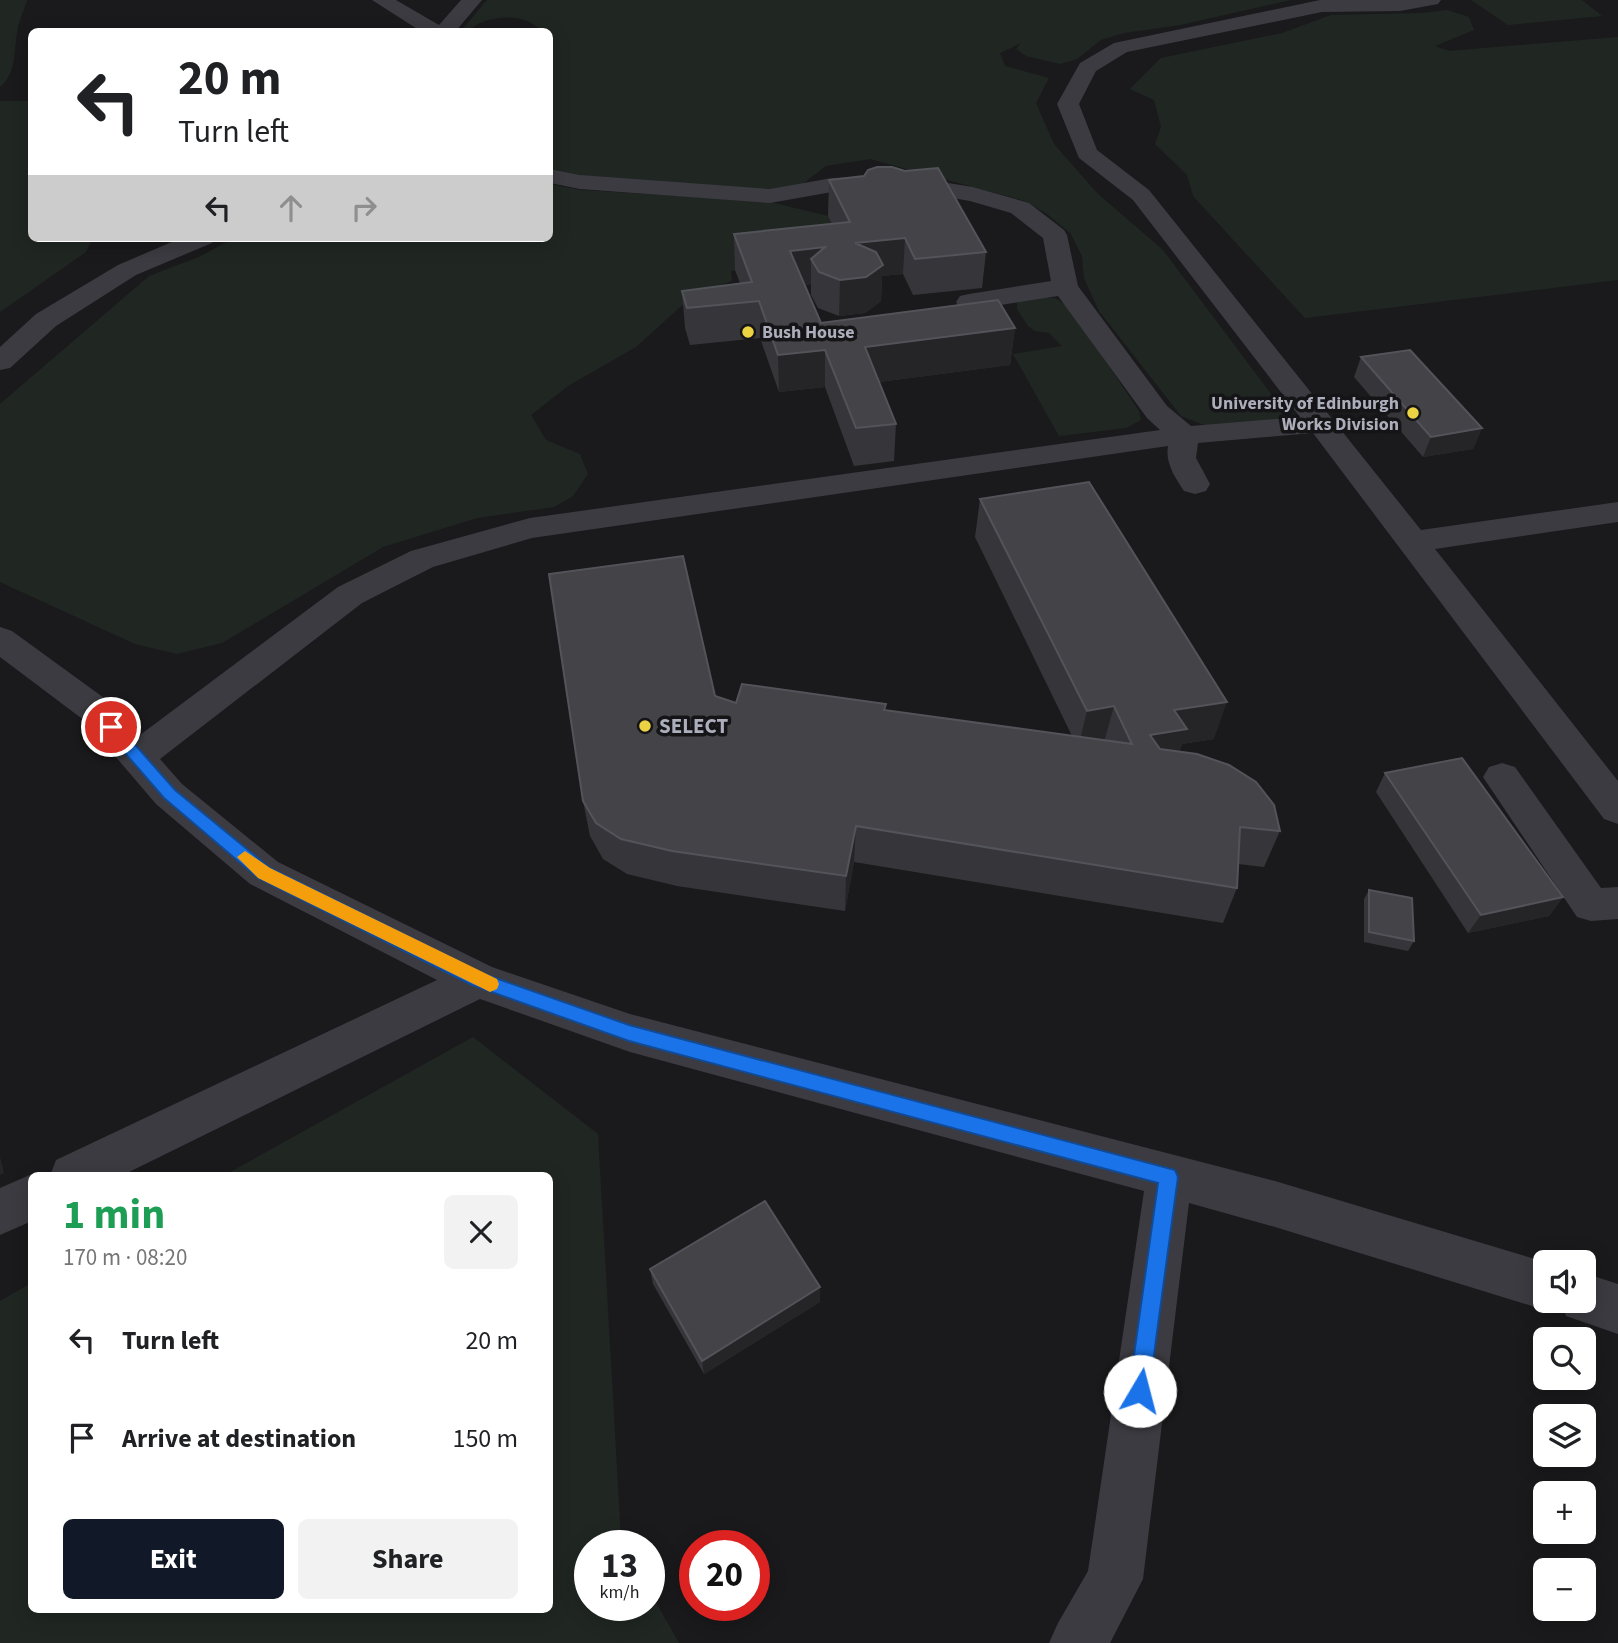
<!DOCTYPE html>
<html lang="en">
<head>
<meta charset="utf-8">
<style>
	:root { --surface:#fff; --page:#f2f2f2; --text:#202124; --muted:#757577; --accent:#111827 }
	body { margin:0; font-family:"Source Sans 3",sans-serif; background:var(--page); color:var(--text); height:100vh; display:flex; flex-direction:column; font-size:26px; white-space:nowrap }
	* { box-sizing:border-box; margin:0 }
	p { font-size:23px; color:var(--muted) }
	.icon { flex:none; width:38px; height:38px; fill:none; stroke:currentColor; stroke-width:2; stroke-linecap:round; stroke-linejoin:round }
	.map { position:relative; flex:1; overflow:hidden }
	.details { position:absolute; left:28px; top:1172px; width:525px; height:441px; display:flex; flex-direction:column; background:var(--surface); border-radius:10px; box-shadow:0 4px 18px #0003 }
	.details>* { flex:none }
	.guide { position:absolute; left:28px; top:28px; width:525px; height:214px; border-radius:10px; box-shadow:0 4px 18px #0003; background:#fff; color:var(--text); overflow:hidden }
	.fabs { position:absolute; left:1533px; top:1250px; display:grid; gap:14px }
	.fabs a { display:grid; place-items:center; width:63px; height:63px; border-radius:10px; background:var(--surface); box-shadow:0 4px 18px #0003; font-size:35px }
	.speed { position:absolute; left:574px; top:1530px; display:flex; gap:14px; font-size:35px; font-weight:700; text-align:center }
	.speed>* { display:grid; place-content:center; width:91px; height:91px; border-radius:50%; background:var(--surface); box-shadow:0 4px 18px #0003; line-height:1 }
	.speed small { font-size:18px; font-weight:400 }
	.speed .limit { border:10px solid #d22; background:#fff; color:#111 }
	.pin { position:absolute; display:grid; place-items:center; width:60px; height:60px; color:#fff; margin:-30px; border:4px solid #fff; border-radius:50%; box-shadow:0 2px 7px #0007 }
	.me { position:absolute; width:77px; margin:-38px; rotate:8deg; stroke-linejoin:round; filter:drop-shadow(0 0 5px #0008) }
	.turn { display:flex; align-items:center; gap:24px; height:147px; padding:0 35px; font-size:32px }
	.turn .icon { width:91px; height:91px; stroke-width:2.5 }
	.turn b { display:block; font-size:49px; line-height:60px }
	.lanes { display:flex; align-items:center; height:66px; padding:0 35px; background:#0003; justify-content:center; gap:35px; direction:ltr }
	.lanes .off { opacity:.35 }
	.round { display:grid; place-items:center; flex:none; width:74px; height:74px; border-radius:10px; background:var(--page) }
	.overview { display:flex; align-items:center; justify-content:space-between; height:119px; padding:0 35px }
	h1 { font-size:42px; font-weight:700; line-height:52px; color:#1e9e55 }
	.action { display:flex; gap:14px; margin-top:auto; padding:14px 35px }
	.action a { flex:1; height:80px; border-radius:10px; background:var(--accent); color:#fff; font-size:28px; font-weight:700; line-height:80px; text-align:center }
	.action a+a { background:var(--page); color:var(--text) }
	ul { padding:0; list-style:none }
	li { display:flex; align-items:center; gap:21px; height:98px; padding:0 35px }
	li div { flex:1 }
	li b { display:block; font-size:26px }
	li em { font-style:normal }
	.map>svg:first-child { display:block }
	.green { fill:#202722 }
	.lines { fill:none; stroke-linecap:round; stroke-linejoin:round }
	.minor { fill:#3b3b41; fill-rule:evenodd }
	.wall { fill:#36363a }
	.shaded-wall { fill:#252528 }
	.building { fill:#434348; stroke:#53545a; stroke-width:2 }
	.route { fill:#1a73e8; stroke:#114b97; stroke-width:2 }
	.slow { fill:#f59e0b }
	.poi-dot { fill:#ebd343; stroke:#151517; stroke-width:2.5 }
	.labels { text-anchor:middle; stroke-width:7; stroke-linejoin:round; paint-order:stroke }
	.far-poi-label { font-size:18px; font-weight:bold; fill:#adaebb; stroke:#151517; text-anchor:start }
	.poi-label { font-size:21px; font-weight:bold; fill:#adaebb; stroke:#151517; text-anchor:start }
</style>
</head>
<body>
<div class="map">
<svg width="1618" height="1643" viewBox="0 0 1618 1643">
	<rect width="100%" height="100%" fill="#1a1a1c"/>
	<path class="green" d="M0 0H27C24 11 18 22 17 33 14 52 16 74 0 87Z
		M487 0H1291L1180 25 1124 33 1101 40 1077 59 1060 64 1026 56 1016 49 1021 43 1000 53 1005 66 1049 78 1036 103 1054 144 1097 193 1163 250 1292 422 1207 426 1181 416 1099 311 1084 278 1082 256 1071 234 1046 213 1022 200 870 159 826 166 801 185 783 190 591 177 550 169V45L553 43 550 40V32L542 31C526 16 506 15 485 21 476 24 469 31 460 32Z
		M1471 0H1582L1602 16 1508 25Z
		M1447 10 1469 17 1474 30 1435 46 1449 51 1618 37V280L1305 318 1193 196 1187 175 1155 144 1161 127 1154 100 1130 89 1161 58 1282 33 1331 15 1422 13Z
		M0 101H31L32 238H93L86 252 0 312Z
		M550 184 581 190 766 201 828 216 849 258 731 271 732 281 708 290 679 308 636 347 568 386 531 415 546 440 580 454 588 474 573 496 554 507 477 518 383 547 222 643 177 654 135 644 0 582V404L149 276 199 257 234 238H550Z
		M1027 297 1055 298 1070 308 1139 411 1141 420 1126 428 1059 436 1013 354 1062 346 1049 333 1035 331 1028 326 1017 309V300Z
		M473 1037 598 1134 621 1539 625 1545H590V1605H649V1590L679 1643H0V1301L31 1283 32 1610H550V1176H223Z"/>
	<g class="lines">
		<path class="minor" d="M372 0H396L439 25 461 0H482L455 32H422Z
			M1320 0H1441L1438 4 1400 11 1322 12 1127 52 1096 71 1079 104 1097 150 1149 190 1421 530 1618 502V522L1435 549 1618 781V824L1604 819 1313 433 1198 443 1196 458 1210 484 1206 491 1195 494 1184 491C1175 477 1165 463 1168 446L532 538 433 567 362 603 160 759 182 784 278 862 492 967 630 1014 1275 1181 1545 1262V1300H1584V1273L1618 1284V1334L1566 1316 1562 1304 1545 1310 1275 1227 1189 1203 1143 1579 1110 1643H1049L1058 1623 1088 1571 1144 1191 630 1052 480 999 121 1176H50L56 1160 437 980 250 884 156 804 85 721 0 657V627L12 631 111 703 140 735 338 587 411 551 530 518 1160 430 1147 418 1058 296 969 310 960 308 956 302 960 296 969 294 1051 281 1043 238 1011 213 970 201 935 195 884 190 832 192 770 203 580 189 550 183V169L580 175 770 189 832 178 884 176 935 181 973 187 1029 203 1064 230 1067 235 1078 286 1167 406 1191 426 1300 417 1133 200 1079 158 1057 104 1080 63 1114 43Z
			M181 238H216L212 243 136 275 56 326 10 368 0 370V347L36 314 118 265Z
			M1502 763 1515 767 1601 888 1618 887V919L1591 921 1577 917 1483 777 1489 767Z
			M32 1174 38 1176H32V1221L0 1235V1188Z"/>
	</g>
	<path class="wall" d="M829 180 986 252 982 288 913 295 903 274 882 276 881 301 865 313 839 316 818 308 811 295V284L805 285 821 323 1015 328 1010 365 879 382 896 424 894 461 854 466 825 387 779 392 760 338 690 345 685 328 682 291 740 283 735 270 734 234 832 224 828 216Z
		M1361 357 1482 428 1473 449 1423 457 1354 377Z
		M980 499 1214 739 1182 744 1179 752 1280 831 1264 867 1238 864 1237 888 1223 923 854 862 845 911 677 886 627 874 603 859 590 836 583 801 715 696 736 703 885 710 1072 736 975 537Z
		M1385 773 1563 897 1549 916 1468 933 1376 792Z
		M1369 890 1414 941 1408 951 1364 942V899Z
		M650 1269 820 1302 704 1374 653 1284Z"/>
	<path class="shaded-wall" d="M905 238 903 274 882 276 881 301 865 313 839 316 840 280 855 243Z
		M825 247 811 259V284L790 287V251Z
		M1015 328 1010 365 864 384 865 347Z
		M825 350V387L779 392 778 355Z
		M1482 428 1473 449 1423 457 1431 437Z
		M1227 702 1214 739 1182 744 1175 765 1139 772 1150 735 1174 710Z
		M1114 706 1104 742 1078 748 1087 711Z
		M856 826 854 862 845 911 846 876Z
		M1563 897 1549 916 1468 933 1481 915Z
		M0 1157 4 1173 0 1175Z
		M820 1287V1302L704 1374 702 1361Z"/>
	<path class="building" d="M877 167H892L905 171 938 168 986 252 915 259 905 238 855 243 876 252 883 265 866 277 840 280 819 272 811 259 825 247 790 251 821 323 998 300 1015 328 865 347 896 424 856 428 825 350 778 355 759 301 687 308 682 291 752 282 734 234 850 222 829 180 864 176 868 170Z
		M1410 350 1482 428 1431 437 1361 357Z
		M1089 482 1227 702 1174 710 1187 729 1150 735 1160 749 1197 754 1229 765 1256 782 1274 805 1280 831 1240 827 1237 888 856 826 846 876 672 851 621 839 596 823 583 801 549 574 683 556 715 696 736 703 742 684 886 704 884 710 1132 744 1114 706 1087 711 980 499Z
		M1462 758 1563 897 1481 915 1385 773Z
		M1369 890 1412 898 1414 941 1369 932Z
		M765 1201 820 1287 702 1361 650 1269Z"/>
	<path class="route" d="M111 722 116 723 175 790 270 868 484 974 629 1025 1175 1170 1178 1177 1148 1399 1140 1402 1132 1399 1129 1391 1158 1183 629 1041 472 985 258 878 164 798 106 731 103 727Z"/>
	<path class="slow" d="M245 851 270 868 497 979 499 984 497 989 490 992 484 989 258 878 237 857Z"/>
	<g class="poi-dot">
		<circle cx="748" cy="332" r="7"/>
		<circle cx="1413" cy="413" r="7"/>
		<circle cx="645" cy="726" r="7"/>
	</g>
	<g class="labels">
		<g class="far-poi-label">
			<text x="762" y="338">Bush House</text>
			<text x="1399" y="409" text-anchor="end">University of Edinburgh<tspan x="1399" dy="21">Works Division</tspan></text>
		</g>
		<g class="poi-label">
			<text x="659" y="733">SELECT</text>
		</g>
	</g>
</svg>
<div class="fabs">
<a><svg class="icon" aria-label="sound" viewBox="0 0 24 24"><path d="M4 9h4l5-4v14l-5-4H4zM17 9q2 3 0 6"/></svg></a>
<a><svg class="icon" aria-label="search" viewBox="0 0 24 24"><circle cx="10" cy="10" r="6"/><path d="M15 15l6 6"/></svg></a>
<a><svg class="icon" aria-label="layers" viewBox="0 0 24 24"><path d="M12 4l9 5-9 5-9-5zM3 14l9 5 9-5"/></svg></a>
<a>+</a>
<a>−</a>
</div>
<div class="speed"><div>13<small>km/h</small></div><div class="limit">20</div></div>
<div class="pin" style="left:111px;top:727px;background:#d93025"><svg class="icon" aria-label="arrive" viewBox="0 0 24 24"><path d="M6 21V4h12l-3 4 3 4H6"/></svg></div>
<svg class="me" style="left:1140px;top:1391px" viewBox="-20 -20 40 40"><circle r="19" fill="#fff"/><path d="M0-13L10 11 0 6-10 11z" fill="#1a73e8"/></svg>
<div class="guide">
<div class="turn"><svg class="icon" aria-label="left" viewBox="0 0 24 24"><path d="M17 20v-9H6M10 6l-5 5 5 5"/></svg><div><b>20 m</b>Turn left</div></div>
<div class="lanes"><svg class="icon" aria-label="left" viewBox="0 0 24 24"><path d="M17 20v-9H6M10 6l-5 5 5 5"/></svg><svg class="icon off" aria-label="ahead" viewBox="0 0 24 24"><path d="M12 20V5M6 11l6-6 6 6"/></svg><svg class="icon off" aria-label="right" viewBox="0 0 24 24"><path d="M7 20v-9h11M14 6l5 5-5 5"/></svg></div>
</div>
<section class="details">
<div class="overview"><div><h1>1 min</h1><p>170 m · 08:20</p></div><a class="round"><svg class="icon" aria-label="close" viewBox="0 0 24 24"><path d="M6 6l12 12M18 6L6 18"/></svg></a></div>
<ul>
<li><svg class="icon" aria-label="left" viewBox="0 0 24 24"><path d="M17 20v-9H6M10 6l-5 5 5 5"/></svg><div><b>Turn left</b></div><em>20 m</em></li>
<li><svg class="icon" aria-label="arrive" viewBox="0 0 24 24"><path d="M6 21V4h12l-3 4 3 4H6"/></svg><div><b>Arrive at destination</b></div><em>150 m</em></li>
</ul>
<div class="action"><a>Exit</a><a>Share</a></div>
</section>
</div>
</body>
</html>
